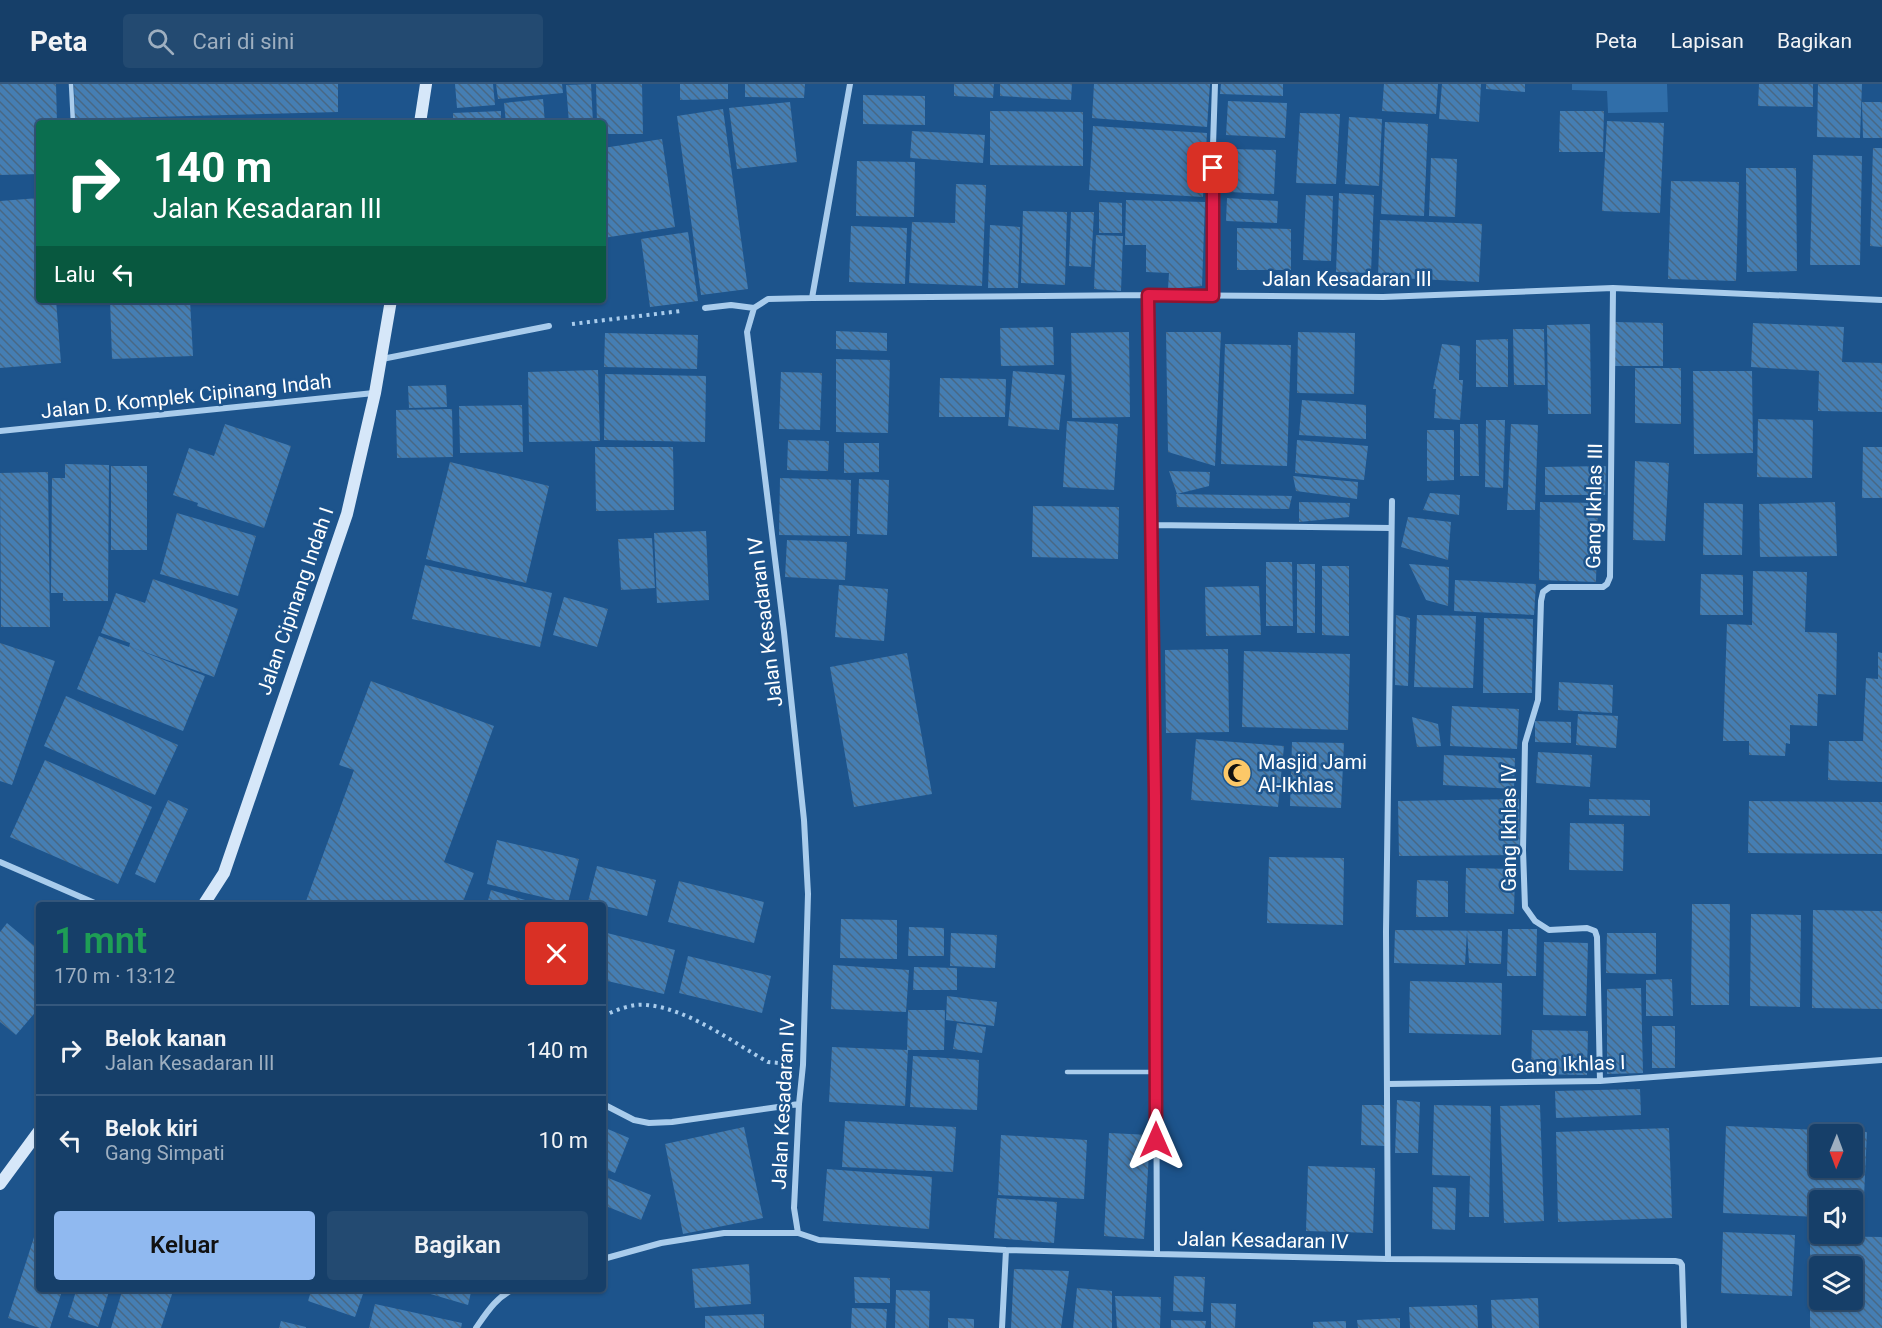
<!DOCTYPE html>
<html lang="id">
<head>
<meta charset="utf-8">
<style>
	:root { --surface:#163f69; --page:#234a71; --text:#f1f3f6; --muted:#9eafc0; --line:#35587d; --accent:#90b9f0 }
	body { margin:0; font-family:Roboto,sans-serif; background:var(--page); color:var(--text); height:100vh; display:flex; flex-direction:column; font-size:22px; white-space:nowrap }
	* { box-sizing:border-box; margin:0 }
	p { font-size:20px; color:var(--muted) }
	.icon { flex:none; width:33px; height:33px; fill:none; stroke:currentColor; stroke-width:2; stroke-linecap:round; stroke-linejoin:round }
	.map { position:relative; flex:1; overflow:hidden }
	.panel { position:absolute; left:36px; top:818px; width:570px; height:390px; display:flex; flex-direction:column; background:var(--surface); border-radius:6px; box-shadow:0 2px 4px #0004,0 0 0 2px var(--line) }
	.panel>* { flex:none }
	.top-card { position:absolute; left:36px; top:36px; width:570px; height:183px; border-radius:6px; box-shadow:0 2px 4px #0004,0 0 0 2px var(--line); background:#0b6e4f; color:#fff; overflow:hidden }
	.needle { width:39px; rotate:181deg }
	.tools { position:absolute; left:1809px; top:1040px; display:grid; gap:12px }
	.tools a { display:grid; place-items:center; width:54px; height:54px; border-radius:6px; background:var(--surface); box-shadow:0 2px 4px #0004,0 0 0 2px var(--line); font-size:30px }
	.pin { position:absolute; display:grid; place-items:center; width:51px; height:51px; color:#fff; margin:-26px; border-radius:12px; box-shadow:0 3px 9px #0006 }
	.me { position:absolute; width:66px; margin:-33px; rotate:0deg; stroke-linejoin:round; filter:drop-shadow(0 0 4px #0008) }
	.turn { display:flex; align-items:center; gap:21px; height:126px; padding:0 18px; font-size:27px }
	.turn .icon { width:78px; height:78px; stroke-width:2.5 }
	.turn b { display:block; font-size:42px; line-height:51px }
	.then { display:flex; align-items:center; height:57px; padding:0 18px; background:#0003; gap:12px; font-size:22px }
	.round { display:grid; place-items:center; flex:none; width:63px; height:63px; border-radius:6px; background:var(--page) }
	.headline { display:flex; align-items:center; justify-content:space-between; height:102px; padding:0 18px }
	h1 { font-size:36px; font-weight:600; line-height:45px; color:#1e9e55 }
	.primary-button { display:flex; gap:12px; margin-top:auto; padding:12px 18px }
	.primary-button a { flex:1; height:69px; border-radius:6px; background:var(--accent); color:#111; font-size:24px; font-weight:600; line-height:69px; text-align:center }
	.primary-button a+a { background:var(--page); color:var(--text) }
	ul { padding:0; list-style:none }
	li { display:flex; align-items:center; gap:18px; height:90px; padding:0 18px; border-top:2px solid var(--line) }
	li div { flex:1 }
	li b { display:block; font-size:22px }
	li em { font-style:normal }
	header { display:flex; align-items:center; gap:36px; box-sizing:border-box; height:84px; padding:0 30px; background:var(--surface); border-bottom:2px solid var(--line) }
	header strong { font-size:28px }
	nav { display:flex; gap:33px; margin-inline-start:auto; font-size:21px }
	.search { width:420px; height:54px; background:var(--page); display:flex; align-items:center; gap:15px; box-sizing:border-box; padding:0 21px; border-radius:6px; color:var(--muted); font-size:22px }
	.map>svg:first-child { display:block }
	.pitch { fill:#306ea9 }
	.building { fill:url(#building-back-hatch); fill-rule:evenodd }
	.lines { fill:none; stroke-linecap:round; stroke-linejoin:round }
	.path { stroke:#a9ccec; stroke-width:4; stroke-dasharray:3 4.5; stroke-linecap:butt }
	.lane { stroke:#a9ccec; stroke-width:4.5 }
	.street { stroke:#a9ccec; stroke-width:6 }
	.secondary { stroke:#d6e7f9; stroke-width:12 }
	.route-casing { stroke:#92132f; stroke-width:15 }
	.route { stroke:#e11d48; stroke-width:10 }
	.labels { text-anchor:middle; stroke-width:5; stroke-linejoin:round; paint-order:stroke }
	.street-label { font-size:20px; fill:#fff; stroke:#1d548c }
	.poi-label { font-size:20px; fill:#fff; stroke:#1d548c; text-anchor:start }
</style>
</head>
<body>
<header>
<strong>Peta</strong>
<div class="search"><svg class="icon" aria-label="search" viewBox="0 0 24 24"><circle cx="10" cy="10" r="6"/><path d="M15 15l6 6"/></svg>Cari di sini</div>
<nav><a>Peta</a><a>Lapisan</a><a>Bagikan</a></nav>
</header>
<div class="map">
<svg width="1882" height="1244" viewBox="0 0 1882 1244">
	<defs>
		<pattern id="building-back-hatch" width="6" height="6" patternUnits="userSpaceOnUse" patternTransform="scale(1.5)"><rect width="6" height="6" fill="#457eb3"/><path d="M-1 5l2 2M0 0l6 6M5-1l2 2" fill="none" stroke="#486885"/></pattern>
	</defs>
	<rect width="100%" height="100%" fill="#1d548c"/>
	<path class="pitch" d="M1572 0H1667L1668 28 1608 29 1607 7 1572 6Z"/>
	<path class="building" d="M0 0H56L57 39H39V90L0 91Z
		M74 0H338V28L75 35Z
		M455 0H493L495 21 457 24Z
		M496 0H562L563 9 498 15Z
		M591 0 593 39H569L566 1Z
		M596 0H642L643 50H603V39H597Z
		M680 0H728V15L680 16Z
		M745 0H805L804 14 745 13Z
		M954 0H994L993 14 954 12Z
		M1000 0H1072L1071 16 1000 12Z
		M1094 0H1210L1207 43 1092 34Z
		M1221 0H1283V12L1220 10Z
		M1384 0H1438L1436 30 1382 27Z
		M1442 0H1481L1479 38 1439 35Z
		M1486 0H1525V8L1486 5Z
		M1759 0H1813V23L1758 22Z
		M1818 0H1862L1860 54 1817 53Z
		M863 11 925 12V41L863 40Z
		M543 15 545 39H506L504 19Z
		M1228 17 1287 19 1285 54 1226 51Z
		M790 18 797 78 737 85 729 24Z
		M1862 18H1882V54H1863Z
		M723 25 748 205 701 211 677 32Z
		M501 27V39H453V29Z
		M990 27 1083 28V82L990 81Z
		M1560 27H1604L1603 68H1559Z
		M1300 29 1340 30 1336 100 1296 99Z
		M1349 33 1382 35 1379 102 1345 100Z
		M1607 37 1664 39 1660 129 1602 127Z
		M1385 38 1428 40 1424 132 1381 130Z
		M1093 42 1207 49 1203 113 1089 106Z
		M912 47 985 51 983 79 910 74Z
		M662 55 675 143 603 154V64Z
		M1873 64H1882V163L1870 162Z
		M1230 65 1276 66 1274 110 1228 108Z
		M1813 71 1862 72 1860 181H1810Z
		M1431 74 1457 75 1455 133 1429 132Z
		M857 77 915 78 914 133 856 132Z
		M1746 84H1796L1797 187 1747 188Z
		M1671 97 1739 98 1736 197 1668 195Z
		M956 100 986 101 982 202 909 199 912 138 955 139Z
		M1339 109 1374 111 1371 189 1336 188Z
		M1306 111 1333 112 1331 177 1303 176Z
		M39 114V216H56L61 279 0 284V117Z
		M1227 114 1278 117 1277 139 1226 137Z
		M1126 116 1205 118 1202 202 1168 205 1169 189 1146 188V161H1125Z
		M1099 118 1122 119V149H1099Z
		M1023 127 1067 128 1065 201 1021 199Z
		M1071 128H1094L1091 183 1069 182Z
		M1380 136 1482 140 1479 198 1378 193Z
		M990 141 1020 143 1018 204H988Z
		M851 142 907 144 905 200 849 198Z
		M1237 144 1291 145V186H1237Z
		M688 148 698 217 650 223 641 155Z
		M1096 151 1123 152 1121 207 1094 205Z
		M110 216H190L193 272 112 275Z
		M1614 238 1663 239V282H1613Z
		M1753 239 1844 243 1842 278 1882 279V328L1818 327 1819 287 1751 283Z
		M1590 240 1591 330H1548L1547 241Z
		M1053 243 1054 281 1001 282 1000 244Z
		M1513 245H1544L1545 301H1514Z
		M836 247 887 249V267L836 265Z
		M1129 248 1130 333 1072 334 1071 249Z
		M1166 248H1221L1215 382 1168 368Z
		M1298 248 1355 249 1354 310 1297 309Z
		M605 249 698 251 697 285 604 283Z
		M1508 255V303H1476V256Z
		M1225 260 1291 261 1287 382 1221 380Z
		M1442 260 1460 262 1459 296H1463L1460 336 1434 334 1436 305H1433Z
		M836 275 890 276 888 349 836 348Z
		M1635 284H1681V340L1635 339Z
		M598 286 600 357 529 358 528 288Z
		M1013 287 1065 291 1059 346 1008 342Z
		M1693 287H1752L1753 369 1694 370Z
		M781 288 822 289 820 346 779 345Z
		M605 290 706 292 705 358 604 356Z
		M940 294 1006 295 1005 333H939Z
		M446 301 447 323 409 324 408 302Z
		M1302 316 1366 321V355L1299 351Z
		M522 321 523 368 460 369 459 322Z
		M452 325 453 373 397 374 396 326Z
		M1758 335 1813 336 1812 394 1757 393Z
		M1486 336H1505L1503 404 1485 403Z
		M1067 337 1118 340 1114 406 1063 403Z
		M225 340 291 362 264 444 197 422 198 419 173 411 189 364 214 372Z
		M1460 340H1478L1479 392H1460Z
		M1511 340 1538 341 1535 426H1507Z
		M1427 346H1454V396L1427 397Z
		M788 356 829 357 828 387 787 386Z
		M1297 356 1368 362 1364 396 1295 389Z
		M844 359H879V388L844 389Z
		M595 363H673L674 426 596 427Z
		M1863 363H1882V414H1862Z
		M1635 377 1669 379 1665 457 1633 456Z
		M450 378 549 402 526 499 426 475Z
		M65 380 109 381 108 517H63V509H51L52 394H65Z
		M111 382H147V466H111Z
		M1606 382 1605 411H1545V383Z
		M1169 387 1210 388 1209 402 1177 410 1292 412 1289 425 1177 423 1176 410H1177Z
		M48 388 50 543H1L0 389Z
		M1293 392 1358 398 1357 415 1296 407Z
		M780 394 851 396 850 452 779 451Z
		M859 395 889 396 887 451 857 450Z
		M1430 409 1460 411 1459 431 1423 426Z
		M1299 418 1350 419 1349 433 1299 438Z
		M1540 418 1598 419 1596 498 1539 496Z
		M1835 418 1837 472 1760 473 1759 420Z
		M1704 419 1743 420 1742 471H1703Z
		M1033 422 1119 423 1118 475 1032 473Z
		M177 429 256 452 238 512 160 490Z
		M1408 433 1451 438 1448 476 1401 463Z
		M706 447 709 516 657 519 654 449Z
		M652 454 655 504 621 506 618 455Z
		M787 456 847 458 845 496 785 493Z
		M1266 478H1292L1293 542H1266Z
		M1297 480H1315V549H1297Z
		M1409 480 1449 483 1448 522 1426 516Z
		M425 481 552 509 540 563 412 535Z
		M1322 482H1349V552L1322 551Z
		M1753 487 1807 488 1805 548 1837 549 1836 611 1818 610 1817 642 1790 641V660L1786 659 1785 672 1749 671V657H1723L1727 540 1752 541Z
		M1701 490 1743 491V531H1700Z
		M153 495 238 525 214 593 131 563 205 592 183 647 77 605 99 552 129 563 130 559 101 549 116 509 145 519Z
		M1455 496 1536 500 1534 531 1454 527Z
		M839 501 888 505 884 557 835 553Z
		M1259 502 1261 551 1206 552 1205 503Z
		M564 513 608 525 597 563 553 551Z
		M1396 531 1410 534 1408 602 1395 601Z
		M1417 531 1476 532 1473 604 1414 603Z
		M1484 534 1533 535 1532 609H1483Z
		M0 559 55 577 12 701 0 697Z
		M1228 565 1229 648 1166 649 1165 566Z
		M1244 567 1350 570 1348 646 1242 643Z
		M1878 568 1882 569V698L1828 696 1829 657H1863L1866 594 1878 595Z
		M907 569 932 710 854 723 830 583Z
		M371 597 494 642 444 778 474 789 462 820H305L354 686 339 681Z
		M1559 598 1613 601 1612 629 1558 626Z
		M66 612 178 661 155 711 44 662Z
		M1452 622 1519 625 1517 665 1450 662Z
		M1578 630 1618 632 1616 664 1576 661Z
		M1412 633 1438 640 1441 662 1417 663Z
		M1535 637 1571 638V659L1535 658Z
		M1196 655 1284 662 1278 723 1191 716Z
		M1292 658 1344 659 1341 724 1290 722Z
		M1538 668 1592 671 1590 703 1536 699Z
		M1444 671 1515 674 1514 705 1443 701Z
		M45 676 152 723 118 800 10 753Z
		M1519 715 1520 771 1399 772 1398 717Z
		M1589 715 1650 716V732L1589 731Z
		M168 716 188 725 155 799 135 790Z
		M1749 717 1882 718V770L1748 769Z
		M1570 739 1624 740 1623 787 1569 786Z
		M497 756 579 775 568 819 487 800Z
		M1269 773 1344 774 1343 841 1267 839Z
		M597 782 656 796 647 832 588 818Z
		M1466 784 1515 785 1514 830 1465 829Z
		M1417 796 1448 797V833H1416Z
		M679 797 764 818 754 859 668 838Z
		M491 806 539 820H487Z
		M1692 820H1730L1729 921H1691Z
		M1813 826 1882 827V925L1812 924Z
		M1751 830 1801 831 1800 923 1750 922Z
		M841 835 897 836V875L840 874Z
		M7 839 39 866V924L16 951 0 938V848Z
		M909 843 944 844V872H908Z
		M1508 845H1537L1536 892H1507Z
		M1395 846 1502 847 1501 880 1469 879 1467 847 1465 881 1394 879Z
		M603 848 675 866 664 910 603 896Z
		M951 849 997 851 995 884 950 882Z
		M1607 849H1656V890L1606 889Z
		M1544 858 1588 859 1586 932 1543 931Z
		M688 872 771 892 762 929 679 909Z
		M833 881 909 886 906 928 831 925Z
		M914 883 957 884V906H913Z
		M1672 895 1673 932H1646V896Z
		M1410 897 1502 899 1501 951 1409 949Z
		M1641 904 1643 989 1607 990V905Z
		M947 912 997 918 994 942 946 936Z
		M908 926H945L944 966H907Z
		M957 939 986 943 982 969 953 965Z
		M1652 942H1675V984H1652Z
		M1532 946 1588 947 1587 991 1531 990Z
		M832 963 908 966 905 1022 829 1018Z
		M913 972 979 976 977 1026 910 1023Z
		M1640 1005 1641 1031 1556 1034 1555 1007Z
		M1397 1016 1420 1018 1418 1069H1395Z
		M1362 1021H1387L1385 1062 1361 1061Z
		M1434 1021 1491 1022 1489 1133H1469L1470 1092 1432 1091Z
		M1540 1021 1544 1137 1504 1139 1500 1022Z
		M845 1037 956 1043 953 1088 842 1083Z
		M1726 1042 1867 1048 1863 1135 1852 1134V1116H1820V1133L1723 1129ZM1820 1050H1852V1083H1820Z
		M603 1043 629 1054 615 1089 603 1084Z
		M744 1043 763 1134 683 1150 665 1060Z
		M1669 1044 1672 1134 1558 1138 1556 1048Z
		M1109 1049 1150 1051 1144 1155 1104 1152Z
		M1001 1051 1087 1056 1084 1115 998 1111Z
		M1308 1082 1375 1084 1373 1149 1306 1147Z
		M827 1085 932 1093 929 1145 823 1137Z
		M603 1092 651 1111 641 1136 603 1121Z
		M1433 1103 1456 1104 1455 1146 1432 1145Z
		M997 1114 1057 1118 1054 1159 994 1154Z
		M37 1144 39 1145V1204H63L50 1244H40L8 1234Z
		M1723 1148 1795 1151 1792 1212 1721 1209Z
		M1810 1152 1882 1153V1244H1810ZM1820 1182H1852V1215H1820Z
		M749 1180 751 1220 695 1224 692 1185Z
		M1014 1185 1069 1187 1061 1244H1011Z
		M1174 1192 1205 1193 1203 1228 1173 1227Z
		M854 1193 890 1194V1219H855Z
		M77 1204H110L98 1243 68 1233Z
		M123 1204H174L161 1244H111Z
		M312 1204H365L355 1233 308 1217Z
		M410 1204H472L468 1221Z
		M1077 1204 1112 1207V1244H1073Z
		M896 1206 930 1207 929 1244H895Z
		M1115 1212 1161 1213 1160 1244H1117Z
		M1538 1214 1539 1244H1492L1491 1216Z
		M1211 1219 1236 1220 1235 1244H1211Z
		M375 1220 462 1239 461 1244H369Z
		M1477 1221 1478 1244H1410L1409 1223Z
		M852 1224 887 1225 886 1244H851Z
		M764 1230V1244H705V1232Z
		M948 1234 974 1235V1244H948Z
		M1400 1234V1244H1358L1357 1236Z
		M1171 1236 1206 1237 1205 1244H1171Z
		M281 1237 306 1243V1244H279Z
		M1346 1237V1244H1313V1238Z"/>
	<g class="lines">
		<path class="path" d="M572 240 681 227
			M603 932C616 926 633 919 647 921 689 925 732 958 768 978L779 979"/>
		<path class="lane" d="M71 0 73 39
			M1067 988H1156"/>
		<path class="street" d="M1148 211 1155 711 1157 1170
			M1213 212V62L1215 0
			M812 214 850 0
			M705 224 731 221 754 224
			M382 275 549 242
			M0 347 374 309
			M1151 441 1391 444
			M0 778 97 820
			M1600 997 1597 853 1595 847 1587 844 1549 846 1535 837 1525 823 1523 766 1525 659 1538 616 1541 517 1543 508 1550 503H1603L1607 500 1610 493 1613 204
			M1388 1000 1600 997 1882 976
			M603 1020 634 1036 649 1039 672 1038 799 1020
			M798 1149 794 1124 799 1020 803 981 808 810 804 736 784 548 747 248 754 224 768 215 812 214 1148 211 1383 213 1613 204 1882 216
			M603 1175 661 1159 724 1149H798L819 1156 1006 1166 1157 1170 1388 1175 1675 1177 1680 1178 1682 1181 1684 1244
			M1388 1175 1386 848 1392 417
			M476 1244C487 1228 497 1212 516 1204
			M1002 1244 1006 1166"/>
		<path class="secondary" d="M420 39 426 0
			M204 820 224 789 347 430 375 309 391 216
			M0 1100 39 1047"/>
	</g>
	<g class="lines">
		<g class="route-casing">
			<path id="route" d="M1156 1056 1155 711 1148 211 1213 212V84"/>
		</g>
		<use href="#route" class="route"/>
	</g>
	<defs>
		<g id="mosque-disc" transform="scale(1.5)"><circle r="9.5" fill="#fcc868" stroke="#1d548c"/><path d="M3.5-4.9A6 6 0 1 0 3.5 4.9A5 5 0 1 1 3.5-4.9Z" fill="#111"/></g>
	</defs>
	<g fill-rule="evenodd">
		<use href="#mosque-disc" x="1237" y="689"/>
	</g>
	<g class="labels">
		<g class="street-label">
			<text x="1347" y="202">Jalan Kesadaran III</text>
			<text transform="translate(186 312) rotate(-6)" y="7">Jalan D. Komplek Cipinang Indah</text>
			<text transform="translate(1594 422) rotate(-89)" y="7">Gang Ikhlas III</text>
			<text transform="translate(295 517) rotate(-71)" y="7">Jalan Cipinang Indah I</text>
			<text transform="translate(765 538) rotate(-97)" y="7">Jalan Kesadaran IV</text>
			<text transform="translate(1509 744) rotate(-90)" y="7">Gang Ikhlas IV</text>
			<text transform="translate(1568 980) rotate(-2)" y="7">Gang Ikhlas I</text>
			<text transform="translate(783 1020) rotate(-87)" y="7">Jalan Kesadaran IV</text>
			<text transform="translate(1263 1156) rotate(1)" y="7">Jalan Kesadaran IV</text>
		</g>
		<g class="poi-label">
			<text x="1258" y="685">Masjid Jami<tspan x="1258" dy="23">Al-Ikhlas</tspan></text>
		</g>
	</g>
</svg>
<div class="tools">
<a><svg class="needle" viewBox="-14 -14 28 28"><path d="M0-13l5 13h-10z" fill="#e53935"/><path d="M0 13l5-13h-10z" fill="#9eafc0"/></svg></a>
<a><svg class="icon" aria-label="sound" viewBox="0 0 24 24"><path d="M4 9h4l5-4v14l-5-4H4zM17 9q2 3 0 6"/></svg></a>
<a><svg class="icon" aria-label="layers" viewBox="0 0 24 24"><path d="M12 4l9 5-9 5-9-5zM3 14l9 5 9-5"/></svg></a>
</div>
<div class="pin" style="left:1213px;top:84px;background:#d93025"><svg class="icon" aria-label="arrive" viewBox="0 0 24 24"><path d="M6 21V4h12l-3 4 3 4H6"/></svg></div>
<svg class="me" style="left:1156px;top:1056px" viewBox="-20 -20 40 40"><path d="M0-17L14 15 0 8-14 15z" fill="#e11d48" stroke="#fff" stroke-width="4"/></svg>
<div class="top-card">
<div class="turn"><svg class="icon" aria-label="right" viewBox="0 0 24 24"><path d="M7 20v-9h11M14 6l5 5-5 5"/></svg><div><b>140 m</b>Jalan Kesadaran III</div></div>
<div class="then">Lalu<svg class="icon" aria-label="left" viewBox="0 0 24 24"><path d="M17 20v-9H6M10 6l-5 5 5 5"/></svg></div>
</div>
<section class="panel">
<div class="headline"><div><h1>1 mnt</h1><p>170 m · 13:12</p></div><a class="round" style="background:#d93025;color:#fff"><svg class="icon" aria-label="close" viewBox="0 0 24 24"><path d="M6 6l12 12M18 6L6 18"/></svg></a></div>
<ul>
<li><svg class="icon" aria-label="right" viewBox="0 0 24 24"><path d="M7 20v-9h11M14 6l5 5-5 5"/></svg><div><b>Belok kanan</b><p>Jalan Kesadaran III</p></div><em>140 m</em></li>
<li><svg class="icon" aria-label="left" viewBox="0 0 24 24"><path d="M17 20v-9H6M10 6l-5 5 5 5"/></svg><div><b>Belok kiri</b><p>Gang Simpati</p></div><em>10 m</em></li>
</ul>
<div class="primary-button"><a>Keluar</a><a>Bagikan</a></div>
</section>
</div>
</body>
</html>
